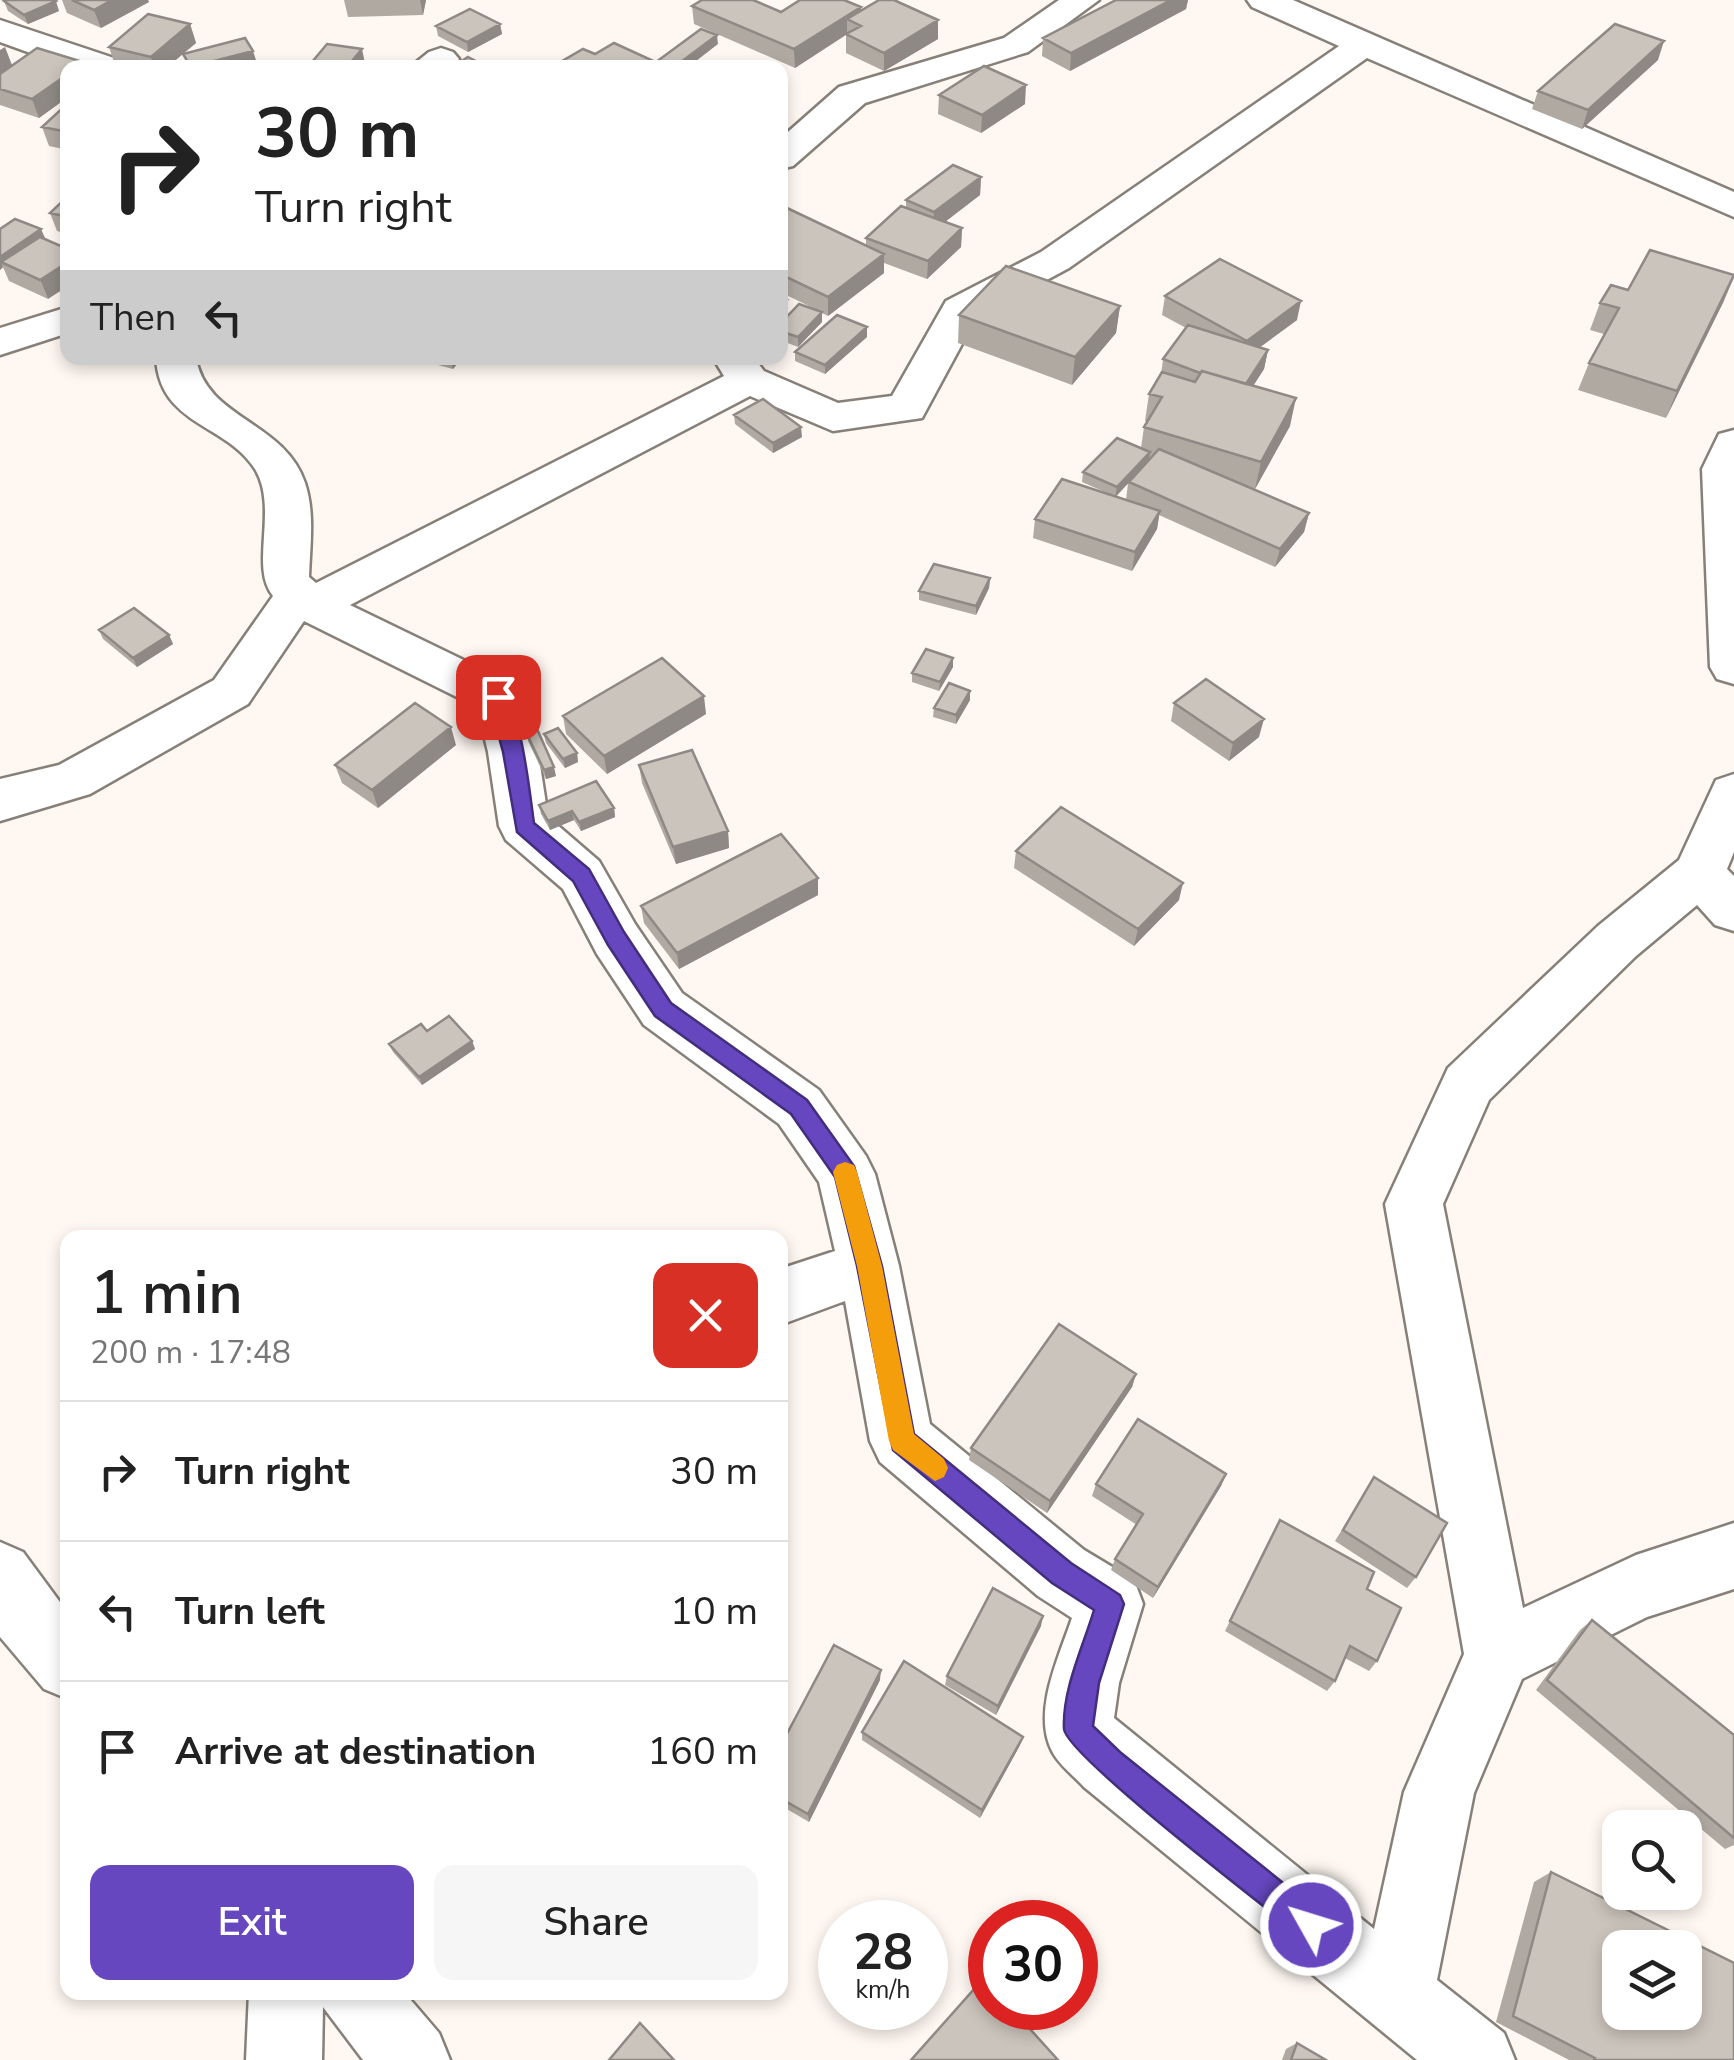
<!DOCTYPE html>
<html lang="en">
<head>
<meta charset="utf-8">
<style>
	:root { --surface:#fff; --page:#f6f6f6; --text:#222; --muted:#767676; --line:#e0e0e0; --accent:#6647c0 }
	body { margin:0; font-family:"Nunito Sans",sans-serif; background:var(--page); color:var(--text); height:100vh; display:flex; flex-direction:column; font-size:38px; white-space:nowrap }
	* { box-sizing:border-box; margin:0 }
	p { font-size:32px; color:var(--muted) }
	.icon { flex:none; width:55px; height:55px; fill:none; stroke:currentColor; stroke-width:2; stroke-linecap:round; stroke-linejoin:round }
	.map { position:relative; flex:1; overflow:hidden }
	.sheet { position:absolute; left:60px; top:1230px; width:728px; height:770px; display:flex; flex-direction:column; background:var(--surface); border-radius:20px; box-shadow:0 5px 15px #0003 }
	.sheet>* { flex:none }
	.top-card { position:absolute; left:60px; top:60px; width:728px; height:305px; border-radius:20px; box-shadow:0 5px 15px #0003; background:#fff; color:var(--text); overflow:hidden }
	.fabs { position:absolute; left:1602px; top:1810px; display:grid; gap:20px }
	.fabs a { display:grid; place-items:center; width:100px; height:100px; border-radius:20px; background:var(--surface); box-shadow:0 5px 15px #0003; font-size:50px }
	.speed { position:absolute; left:818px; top:1900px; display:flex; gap:20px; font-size:50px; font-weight:700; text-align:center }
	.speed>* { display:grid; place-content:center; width:130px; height:130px; border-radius:50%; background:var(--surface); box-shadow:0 5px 15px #0003; line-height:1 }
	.speed small { font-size:25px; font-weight:400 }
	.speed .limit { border:15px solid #d22; background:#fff; color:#111 }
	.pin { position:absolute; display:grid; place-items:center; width:85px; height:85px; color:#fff; margin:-42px; border-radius:20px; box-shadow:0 5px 15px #0006 }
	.me { position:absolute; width:110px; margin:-55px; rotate:309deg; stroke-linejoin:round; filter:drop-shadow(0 0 8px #0008) }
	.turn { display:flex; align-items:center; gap:35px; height:210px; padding:0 30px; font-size:45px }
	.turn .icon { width:130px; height:130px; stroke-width:2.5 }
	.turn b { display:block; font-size:70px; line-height:85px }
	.then { display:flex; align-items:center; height:95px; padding:0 30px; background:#0003; gap:20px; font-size:38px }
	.round { display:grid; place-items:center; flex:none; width:105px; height:105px; border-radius:20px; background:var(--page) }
	.overview { display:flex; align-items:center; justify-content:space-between; height:170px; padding:0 30px }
	h1 { font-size:60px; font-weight:600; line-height:75px }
	.primary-button { display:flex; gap:20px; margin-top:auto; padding:20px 30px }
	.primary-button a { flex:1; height:115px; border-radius:20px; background:var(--accent); color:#fff; font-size:40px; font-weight:600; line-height:115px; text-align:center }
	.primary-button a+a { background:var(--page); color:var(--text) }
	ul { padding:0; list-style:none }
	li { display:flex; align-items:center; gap:30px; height:140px; padding:0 30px; border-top:2px solid var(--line) }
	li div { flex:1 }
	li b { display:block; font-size:38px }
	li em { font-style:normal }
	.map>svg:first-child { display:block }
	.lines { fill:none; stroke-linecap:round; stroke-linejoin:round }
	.minor-casing { stroke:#878079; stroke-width:5 }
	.minor { fill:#fff; fill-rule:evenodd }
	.wall { fill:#afa9a2; fill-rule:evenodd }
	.shaded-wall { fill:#8e8984 }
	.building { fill:#cbc4bc; stroke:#8e8984; stroke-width:2.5; fill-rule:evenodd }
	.route { fill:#6647c0; stroke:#422e7d; stroke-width:2.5 }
	.slow { fill:#f59e0b }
</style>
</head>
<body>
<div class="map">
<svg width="1734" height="2060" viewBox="0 0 1734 2060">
	<rect width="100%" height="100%" fill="#fff8f2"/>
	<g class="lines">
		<g class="minor-casing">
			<path id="minor" d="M1059 0H1099L1028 52 865 103 793 166 780 169V139L839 87 1004 38Z
				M1247 0H1293L1734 192V217L1367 58 1069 268 976 318 922 418 833 431 750 396 350 605 515 685 538 752 548 817 599 861 635 924 682 993 819 1090 866 1156 875 1174 899 1266 930 1424 1084 1550 1134 1580 1143 1604 1119 1683 1114 1718 1374 1929 1404 1792 1464 1654 1385 1204 1448 1068 1598 926 1679 860 1716 780 1734 774V852L1727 869 1734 876V931L1715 925 1697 905 1636 956 1489 1100 1443 1204 1523 1608 1636 1555 1734 1523V1589L1647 1617 1522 1679 1474 1793 1437 1980 1504 2033 1515 2060H1417L1084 1787C1074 1776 1058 1764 1052 1751 1032 1712 1059 1657 1072 1618L1038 1596 880 1462 870 1441 845 1301 780 1325V1269L835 1251 819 1182 779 1124 644 1025 597 954 563 889 506 840 499 826 488 752 477 707 304 621 248 704 90 794 0 821V779L59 765 214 680 273 596C249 567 279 508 255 469 226 423 160 426 156 358H196C206 419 284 421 305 483 315 513 310 546 309 577L316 583 724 376 713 358H754L764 371 838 403 892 396 946 301 1041 252 1339 46 1252 7Z
				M0 20 120 60 124 68H72L0 42Z
				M441 48 453 52 459 59 453 66 409 68 429 52Z
				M68 307V333L0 355V328Z
				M1734 430V684L1717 679 1710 667 1702 469 1719 434Z
				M0 1542 23 1552 68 1613V1699L44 1689 0 1637Z
				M249 1992H404L439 2033 450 2060H363L323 2007 322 2060H246Z"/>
		</g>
		<use href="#minor" class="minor"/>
	</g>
	<path class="wall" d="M62 0H148L149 2 101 28 67 13Z
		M344 0H426L423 15 348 17Z
		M1116 0H1188L1186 9 1070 71 1042 56 1043 38Z
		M4 1 59 11 28 24 8 11Z
		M692 6 781 12 861 11 938 39 884 71 846 53V35L795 68 694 24Z
		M190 24 196 43 166 68H125L115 65 109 47Z
		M500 24 502 34 468 52 438 36 436 26Z
		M1658 60 1582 129 1532 109 1538 91Z
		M83 62 85 68H68V97L39 118 0 105V74Z
		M939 95 1025 104 981 133 938 114Z
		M68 103V150L49 146 42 127Z
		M981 177 980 195 945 222 962 228 961 247 927 279 884 263V273L828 316 822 313V322L798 347 780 340V331L817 310 780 292V212L866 246V238L906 208V200Z
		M68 196V234L57 231 50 213Z
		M15 219 48 299 9 281 3 267 0 270V229Z
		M1734 277 1666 418 1578 390 1589 363 1604 334 1590 330 1600 303 1628 290Z
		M1165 296 1297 320 1260 347 1268 350 1264 369 1253 386 1290 426 1255 489 1249 487 1309 513 1304 532 1275 567 1159 515 1157 529 1132 571 1033 538 1035 519 1114 496 1082 482 1083 472 1141 448 1144 427 1147 422 1145 421 1149 394 1161 375 1163 359 1186 328 1162 315ZM1128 483 1126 500 1116 497Z
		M1120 306 1116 333 1072 385 958 343 959 315Z
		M867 337 825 374 795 361V352Z
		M418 358H462L453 369 419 360Z
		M734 415 802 437 773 453 735 424Z
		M990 578 989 588 976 615 919 600V591Z
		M99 630 169 635 173 644 137 667 103 639Z
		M953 658V667L939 691 912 682V673Z
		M970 691V700L956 724 933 717 934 708Z
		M1174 703 1259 737 1229 761 1171 721Z
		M706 714 607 774 566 734 563 716Z
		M526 732 556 776 546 779 528 741Z
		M544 734 577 753 578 762 565 768 546 743Z
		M456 745 378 808 342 783 335 765Z
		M639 765 728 831 729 848 676 864 642 783Z
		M539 805 614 808 615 817 581 831 574 820 550 830 541 814Z
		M1016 851 1179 900 1134 946 1014 868Z
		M818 895 679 969 644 923 641 906Z
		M427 1031 472 1041 475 1049 422 1085 393 1052 389 1044Z
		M1136 1374 1132 1387 1047 1513 969 1460 971 1448Z
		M1226 1474 1221 1486 1153 1598 1111 1570 1115 1559 1137 1525 1092 1496 1096 1484Z
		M1374 1477 1416 1577 1407 1588 1335 1541Z
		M1274 1532 1367 1589 1377 1661 1369 1671 1345 1658 1335 1681 1327 1691 1225 1631Z
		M1592 1620 1734 1735V1845L1725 1849 1536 1690 1580 1630Z
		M1041 1626 996 1715 945 1685 947 1676Z
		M880 1680 809 1822 780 1805V1747Z
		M862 1732 1020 1745 980 1818 862 1740Z
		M1551 1872 1734 2060H1569L1496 2022 1534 1882Z
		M1297 2043 1326 2060H1282L1286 2049Z"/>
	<path class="shaded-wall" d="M112 0H148L149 2 101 28 94 10Z
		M420 0H426L423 15Z
		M1171 0H1188L1186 9 1070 71 1071 53Z
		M56 1 59 11 28 24 24 15Z
		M861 7V25L847 19V34L795 68 794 49Z
		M938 20V39L884 71V53Z
		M190 24 196 43 166 68H154L151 57Z
		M500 24 502 34 468 52 467 42Z
		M717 35 718 44 687 68H673Z
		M1664 41 1658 60 1582 129 1588 110Z
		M5 47 12 65 0 74V50Z
		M362 49 366 68H346Z
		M253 51 256 60 227 68H192Z
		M68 74V97L39 118 32 99Z
		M1026 85 1025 104 981 133 982 115Z
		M981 177 980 195 933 231 934 212Z
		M962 228 961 247 927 279 928 261Z
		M41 229 45 238 1 262 3 267 0 270V257Z
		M884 254V273L828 316V297Z
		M68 262V286L48 299 40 280Z
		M1734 277 1723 303 1666 418 1677 391Z
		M787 300V309L780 317V307Z
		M1301 301 1297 320 1244 359 1247 341Z
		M1120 306 1116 333 1072 385 1075 357Z
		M822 312V322L798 347V337Z
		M867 327V337L825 374V365Z
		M1268 350 1264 369 1239 408 1242 389Z
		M450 358H462L453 369Z
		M1296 398 1290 426 1255 489 1261 462Z
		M801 427 802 437 773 453V443Z
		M1150 452 1149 462 1115 497 1117 487Z
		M1160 511 1157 529 1132 571 1135 552Z
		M1309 513 1304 532 1275 567 1280 549Z
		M990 578 989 588 976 615V606Z
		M169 635 173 644 137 667 133 658Z
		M953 658V667L939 691 940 682Z
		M970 691V700L956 724V715Z
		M704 696 706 714 607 774 604 756Z
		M1264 719 1259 737 1229 761 1233 743Z
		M451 727 456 745 378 808 372 790Z
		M577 753 578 762 565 768 563 759Z
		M554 767 556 776 546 779 544 770Z
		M614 808 615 817 581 831 579 822Z
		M572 811 574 820 550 830 548 821Z
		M728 831 729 848 676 864 673 847Z
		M818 878V895L679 969 677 953Z
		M1183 883 1179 900 1134 946 1138 929Z
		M472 1041 475 1049 422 1085 419 1077Z
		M1136 1374 1132 1387 1047 1513 1050 1501Z
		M1226 1474 1221 1486 1153 1598 1158 1587Z
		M1043 1616 1041 1626 996 1715 998 1706Z
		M881 1670 880 1680 809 1822 808 1814Z
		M1023 1737 1020 1745 980 1818 982 1810Z"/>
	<path class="building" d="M7 0H54L56 1 24 15 4 1Z
		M72 0H112L94 10Z
		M702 0H753L781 12 800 0H844L861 7 794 49 692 6Z
		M879 0H894L938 20 884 53 846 34 861 26 847 19Z
		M1116 0H1171L1071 53 1043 38Z
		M470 9 500 24 467 42 436 26Z
		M148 14 190 24 151 57 109 47Z
		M1615 24 1664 41 1588 110 1538 91Z
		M701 29 717 35 673 68 656 62Z
		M245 38 253 51 191 67 183 54Z
		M614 43 660 64 655 68H564L557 64 583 49 595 54Z
		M327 44 362 49 346 68H307Z
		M37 48 83 62 76 68H68V74L32 99 0 89V74Z
		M468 57 490 68H451Z
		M984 66 1026 85 982 115 939 95Z
		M68 103V132L42 127Z
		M953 165 981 177 934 212 906 200Z
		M68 196V217L50 213Z
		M901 206 962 228 928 261 866 238Z
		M787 208 884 254 828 297 780 274V212Z
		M15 219 41 229 0 257V229Z
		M40 237 68 249V262L40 280 1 262Z
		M1650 250 1734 275 1677 391 1589 363 1619 308 1600 303 1611 285 1628 290Z
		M1220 259 1301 301 1247 341 1165 296Z
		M1006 266 1120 306 1075 357 959 315Z
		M780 297 787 300 780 307Z
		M799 304 822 312 798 337 780 331V324Z
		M837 315 867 327 825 365 795 352Z
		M1188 325 1268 350 1246 384 1202 371 1200 373 1163 359Z
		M1202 371 1296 398 1261 462 1144 427 1162 397 1149 394 1162 372 1195 382Z
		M763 399 801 427 773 443 734 415Z
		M1117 438 1150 452 1117 487 1083 472Z
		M1159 449 1309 513 1280 549 1129 482Z
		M1062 479 1160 511 1135 552 1035 519Z
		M934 564 990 578 976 606 919 591Z
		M134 608 169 635 133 658 99 630Z
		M926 649 953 658 940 682 912 673Z
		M662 658 704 696 604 756 563 716Z
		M1206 679 1264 719 1233 743 1174 703Z
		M949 683 970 691 956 715 934 708Z
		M415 703 451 727 372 790 335 765Z
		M558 728 577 753 563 759 544 734Z
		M537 729 554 767 544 770 526 732Z
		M692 750 728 831 673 847 639 765Z
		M596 781 614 808 579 822 572 811 548 821 539 805Z
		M1061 807 1183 883 1138 929 1016 851Z
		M781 834 818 878 677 953 641 906Z
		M449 1016 472 1041 419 1077 389 1044 421 1024 427 1031Z
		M1059 1324 1136 1374 1050 1501 971 1448Z
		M1138 1419 1226 1474 1158 1587 1115 1559 1143 1514 1096 1484Z
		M1374 1477 1447 1523 1416 1577 1343 1530Z
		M1280 1520 1374 1572 1367 1589 1401 1608 1377 1661 1350 1646 1335 1681 1230 1621Z
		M993 1588 1043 1616 998 1706 947 1676Z
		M1592 1620 1734 1735V1838L1547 1680Z
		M834 1645 881 1670 808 1814 780 1798V1747Z
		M904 1661 1023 1737 982 1810 862 1732Z
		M1551 1872 1734 1963V2060H1594L1595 2058 1513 2016ZM1620 1948H1685V2012H1620Z
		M984 1978 990 1985V2008H1011L1058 2060H911Z
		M640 2023 674 2060H609Z
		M1297 2043 1326 2060H1291Z"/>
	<path class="route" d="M498 690C521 699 530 797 534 823L589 869 624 932 671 1003 807 1100 854 1166 882 1266 914 1434 1071 1563 1120 1595 1124 1604 1099 1683 1093 1726 1120 1752 1322 1914 1326 1925 1322 1935 1311 1940 1300 1935C1268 1909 1066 1755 1064 1729 1062 1690 1083 1647 1094 1610L1052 1583 893 1450 857 1266 835 1177 791 1114 655 1016 608 945 573 881 517 832 503 752 488 697Z"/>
	<path class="slow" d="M845 1162 854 1165 857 1172 882 1266 914 1434 944 1459 948 1468 944 1477 935 1481 893 1450 889 1441 857 1266 833 1172 837 1165Z"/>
</svg>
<div class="fabs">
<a><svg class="icon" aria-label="search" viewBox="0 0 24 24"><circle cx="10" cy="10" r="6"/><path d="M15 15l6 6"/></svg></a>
<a><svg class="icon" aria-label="layers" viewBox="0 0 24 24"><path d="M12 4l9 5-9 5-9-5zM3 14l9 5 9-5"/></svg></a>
</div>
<div class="speed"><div>28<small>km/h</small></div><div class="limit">30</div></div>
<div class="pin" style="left:498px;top:697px;background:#d93025"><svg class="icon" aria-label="arrive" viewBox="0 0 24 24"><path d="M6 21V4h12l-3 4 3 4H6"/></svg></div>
<svg class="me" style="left:1311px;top:1925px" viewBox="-20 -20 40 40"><circle r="17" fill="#6647c0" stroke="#fff" stroke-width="3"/><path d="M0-11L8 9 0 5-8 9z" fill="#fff"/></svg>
<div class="top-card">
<div class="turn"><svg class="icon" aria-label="right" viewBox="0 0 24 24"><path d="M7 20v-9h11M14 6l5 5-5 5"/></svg><div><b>30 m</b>Turn right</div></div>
<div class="then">Then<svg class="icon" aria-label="left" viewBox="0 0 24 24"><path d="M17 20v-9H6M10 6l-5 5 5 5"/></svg></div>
</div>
<section class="sheet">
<div class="overview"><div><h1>1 min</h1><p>200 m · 17:48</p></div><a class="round" style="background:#d93025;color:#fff"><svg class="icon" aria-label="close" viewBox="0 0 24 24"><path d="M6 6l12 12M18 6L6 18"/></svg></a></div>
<ul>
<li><svg class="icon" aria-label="right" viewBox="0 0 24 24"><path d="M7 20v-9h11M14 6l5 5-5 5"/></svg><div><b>Turn right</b></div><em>30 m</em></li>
<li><svg class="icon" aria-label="left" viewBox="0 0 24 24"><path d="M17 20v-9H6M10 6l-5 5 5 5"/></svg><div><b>Turn left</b></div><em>10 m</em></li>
<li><svg class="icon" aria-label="arrive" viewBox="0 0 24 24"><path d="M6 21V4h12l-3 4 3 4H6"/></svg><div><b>Arrive at destination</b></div><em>160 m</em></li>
</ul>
<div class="primary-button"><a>Exit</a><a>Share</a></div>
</section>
</div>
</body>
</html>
